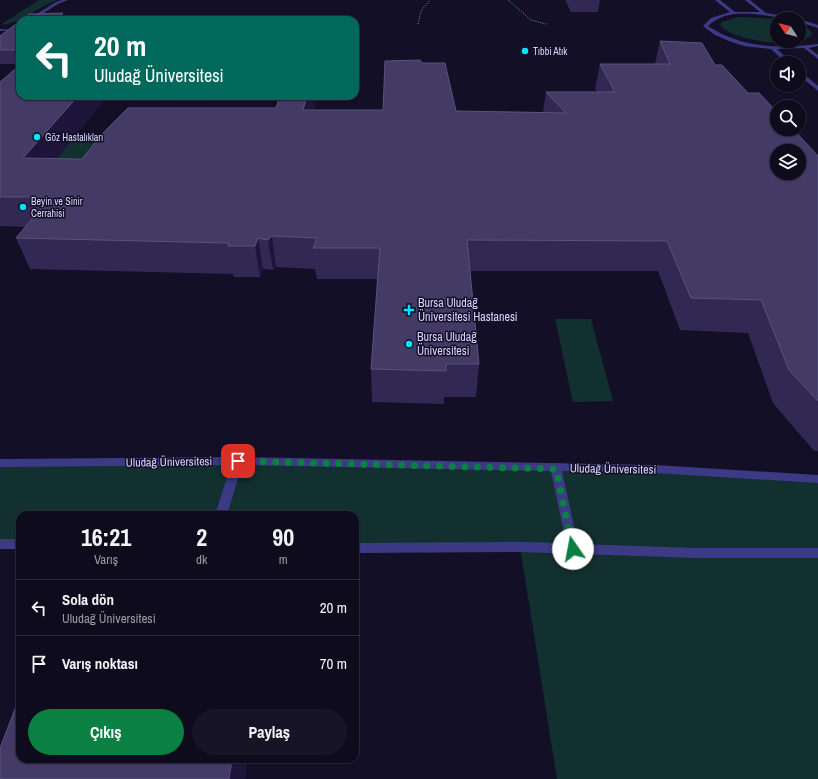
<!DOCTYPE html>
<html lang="tr">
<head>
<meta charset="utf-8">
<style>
	:root { --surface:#0e0b1c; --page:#171425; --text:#f1f3f6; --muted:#9b9ba3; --line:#2e2b3b; --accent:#0b8043 }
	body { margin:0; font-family:"Archivo Narrow",sans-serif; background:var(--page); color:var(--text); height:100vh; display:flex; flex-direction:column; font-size:15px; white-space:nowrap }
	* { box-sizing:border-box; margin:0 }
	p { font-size:13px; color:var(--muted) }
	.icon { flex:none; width:22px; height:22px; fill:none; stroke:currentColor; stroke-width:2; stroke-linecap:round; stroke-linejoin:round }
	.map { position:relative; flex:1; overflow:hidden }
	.details { position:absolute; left:16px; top:511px; width:343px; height:252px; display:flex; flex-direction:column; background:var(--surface); border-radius:12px; box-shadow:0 1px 3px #0004,0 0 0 1px var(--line) }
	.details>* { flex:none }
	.top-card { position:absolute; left:16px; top:16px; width:343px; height:84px; border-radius:12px; box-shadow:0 1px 3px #0004,0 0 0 1px var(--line); background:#00695c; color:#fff; overflow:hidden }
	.needle { width:26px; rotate:306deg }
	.buttons { position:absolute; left:770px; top:12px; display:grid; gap:8px }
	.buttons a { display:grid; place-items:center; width:36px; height:36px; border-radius:50%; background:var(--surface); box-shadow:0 1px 3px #0004,0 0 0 1px var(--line); font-size:20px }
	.pin { position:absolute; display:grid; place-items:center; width:34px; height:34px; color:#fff; margin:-17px; border-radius:8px; box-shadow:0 2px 6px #0006 }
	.me { position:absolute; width:44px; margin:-22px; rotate:348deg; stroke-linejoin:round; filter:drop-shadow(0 0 3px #0008) }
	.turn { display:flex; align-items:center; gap:14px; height:84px; padding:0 12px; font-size:18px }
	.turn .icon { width:52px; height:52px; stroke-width:2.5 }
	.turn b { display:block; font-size:28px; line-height:34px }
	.eta { display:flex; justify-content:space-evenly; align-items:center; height:68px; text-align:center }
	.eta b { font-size:24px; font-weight:800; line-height:28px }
	.primary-button { display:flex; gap:8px; margin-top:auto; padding:8px 12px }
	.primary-button a { flex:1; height:46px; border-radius:24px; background:var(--accent); color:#fff; font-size:16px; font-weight:800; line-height:46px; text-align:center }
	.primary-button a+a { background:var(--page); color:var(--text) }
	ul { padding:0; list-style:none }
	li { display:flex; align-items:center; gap:12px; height:56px; padding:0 12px; border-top:1px solid var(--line) }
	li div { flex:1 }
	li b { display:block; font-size:15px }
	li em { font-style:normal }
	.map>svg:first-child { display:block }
	.green { fill:#12302f }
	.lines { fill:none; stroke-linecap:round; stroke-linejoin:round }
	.path { stroke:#2fb8b0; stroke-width:1; stroke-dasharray:1 1.5; stroke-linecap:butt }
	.tertiary { fill:#3d3a85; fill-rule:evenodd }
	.wall { fill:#312854 }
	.shaded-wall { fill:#1d163a }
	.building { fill:#433a66; stroke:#5a527e; fill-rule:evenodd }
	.route { stroke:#0b8043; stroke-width:7; stroke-dasharray:0 12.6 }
	.poi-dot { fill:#00e5ff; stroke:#130f26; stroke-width:1.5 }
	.labels { text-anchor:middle; stroke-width:3; stroke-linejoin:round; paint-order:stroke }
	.far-poi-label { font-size:10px; fill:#d9d4ff; stroke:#130f26; text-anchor:start }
	.poi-label { font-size:12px; fill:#d9d4ff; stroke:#130f26; text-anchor:start }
	.street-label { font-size:12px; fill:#d9d4ff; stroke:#130f26 }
</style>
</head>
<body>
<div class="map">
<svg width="818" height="779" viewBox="0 0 818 779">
	<rect width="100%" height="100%" fill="#130f26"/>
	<path class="green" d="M39 0H58C38 6 21 24 0 25Z
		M738 17 780 19H777V41H799V24L810 30 812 34C800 51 732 41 720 25L722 22Z
		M91 136 251 138 93 158 46 159 62 141H78L82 138Z
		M591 319 613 401 573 402 555 319Z
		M238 461 556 469 818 479V779H557L520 547 355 548V515H20V544H0V463Z"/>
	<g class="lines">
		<path class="path" d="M508 0 531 20 546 24
			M418 24 421 11 430 0"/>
		<path class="tertiary" d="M62 0H68L58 4 32 20H27L56 2Z
			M715 0H720L735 12H760L745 0H750L766 13 796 18 818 25V28L799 22V19C769 19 733 3 708 26 741 48 779 49 818 44V46L809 48 818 55V59L804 48 777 49 792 63H786L771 49 744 46 729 41 715 35 703 26 711 18 730 12Z
			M0 29 16 30 0 31Z
			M799 70 818 86V91L799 75Z
			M238 457 655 465 818 475V483L655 473 562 471 578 544 697 548H818V558H697L520 552 355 553V543L520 542 566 543 551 471 242 465 227 515H215L231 465 0 467V459Z
			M0 539H20V549H0Z"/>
	</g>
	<path class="wall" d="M565 0H600L598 12H571Z
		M20 21V64H0V36Z
		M660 41 715 65 748 93 818 156V451H814L773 403 748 333 680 330 658 271H470L479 364 476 397H444V404L372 402 371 369 377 279H317L315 269 276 267 273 270 263 269 260 277H234L233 274 30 269 16 238 26 227 0 226V82L57 159H82L276 108 316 96 313 110H383L422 63 456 111 543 112 546 92H597L595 89 600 64H655Z"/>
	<path class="shaded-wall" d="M63 13 65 20H55Z
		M20 48V58L17 50Z
		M78 96H108L34 187 23 158Z
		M307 96H316L306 137 303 110Z
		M272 236 276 267 273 270 268 240Z
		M258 238 263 269 260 277 255 246Z
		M232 759H248L245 779H229Z"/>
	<path class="building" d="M63 13 55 20H21L29 14Z
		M20 21V48L17 50H0V36Z
		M660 41 702 43 715 65H722L748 93H759L777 112V129H793L818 156V401L789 370 761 300 691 298 667 241 467 240 479 364H446V371L371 369 380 248H313L317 238 272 236 268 240 258 238 255 246H228V243L16 238 50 197H0V82L20 65V96H78L23 158 82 159 102 134 128 108H276L280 96H307L303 110H383L385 61 420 60 422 63H445L456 111 566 113 546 92H615L600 64H670ZM777 151H799V173H777Z
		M20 696V759H232L229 779H0V748Z"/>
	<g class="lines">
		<path class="route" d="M238 461 556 469 573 549"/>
	</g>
	<g class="poi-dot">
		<circle cx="525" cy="51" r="4"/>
		<circle cx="37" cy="137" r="4"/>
		<circle cx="23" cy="207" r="4"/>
		<path d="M407 304h4v4h4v4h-4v4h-4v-4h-4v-4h4z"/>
		<circle cx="409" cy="344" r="4"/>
	</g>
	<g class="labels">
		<g class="far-poi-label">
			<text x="533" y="55">Tıbbi Atık</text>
			<text x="45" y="141">Göz Hastalıkları</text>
			<text x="31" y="205">Beyin ve Sinir<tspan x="31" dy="12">Cerrahisi</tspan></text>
		</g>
		<g class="poi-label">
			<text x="418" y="307">Bursa Uludağ<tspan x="418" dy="14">Üniversitesi Hastanesi</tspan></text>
			<text x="417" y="341">Bursa Uludağ<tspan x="417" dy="14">Üniversitesi</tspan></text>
		</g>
		<g class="street-label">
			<text transform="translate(169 462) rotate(-1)" y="4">Uludağ Üniversitesi</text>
			<text transform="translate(613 469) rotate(1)" y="4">Uludağ Üniversitesi</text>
		</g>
	</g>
</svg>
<div class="buttons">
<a><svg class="needle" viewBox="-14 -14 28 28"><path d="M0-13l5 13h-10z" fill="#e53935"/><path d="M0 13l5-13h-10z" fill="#9b9ba3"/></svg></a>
<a><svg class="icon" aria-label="sound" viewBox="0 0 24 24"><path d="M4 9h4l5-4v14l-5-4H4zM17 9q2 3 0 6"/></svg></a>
<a><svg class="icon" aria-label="search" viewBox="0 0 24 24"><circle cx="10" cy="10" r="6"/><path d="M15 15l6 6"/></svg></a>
<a><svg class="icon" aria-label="layers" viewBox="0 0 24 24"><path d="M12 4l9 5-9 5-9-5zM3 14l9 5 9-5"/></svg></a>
</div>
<div class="pin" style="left:238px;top:461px;background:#d93025"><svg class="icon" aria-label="arrive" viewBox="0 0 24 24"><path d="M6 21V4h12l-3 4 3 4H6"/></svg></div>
<svg class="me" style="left:573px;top:549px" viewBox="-20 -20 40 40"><circle r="19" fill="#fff"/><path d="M0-13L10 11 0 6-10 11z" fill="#0b8043"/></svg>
<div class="top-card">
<div class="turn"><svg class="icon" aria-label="left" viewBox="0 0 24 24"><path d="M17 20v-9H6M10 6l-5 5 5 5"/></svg><div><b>20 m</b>Uludağ Üniversitesi</div></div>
</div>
<section class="details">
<div class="eta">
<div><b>16:21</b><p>Varış</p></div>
<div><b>2</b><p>dk</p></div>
<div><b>90</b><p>m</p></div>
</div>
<ul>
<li><svg class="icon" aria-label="left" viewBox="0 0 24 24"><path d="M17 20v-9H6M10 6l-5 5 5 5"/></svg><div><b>Sola dön</b><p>Uludağ Üniversitesi</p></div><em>20 m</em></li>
<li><svg class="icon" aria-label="arrive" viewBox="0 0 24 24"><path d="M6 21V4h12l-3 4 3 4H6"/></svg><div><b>Varış noktası</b></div><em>70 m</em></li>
</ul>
<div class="primary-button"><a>Çıkış</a><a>Paylaş</a></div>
</section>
</div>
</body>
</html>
